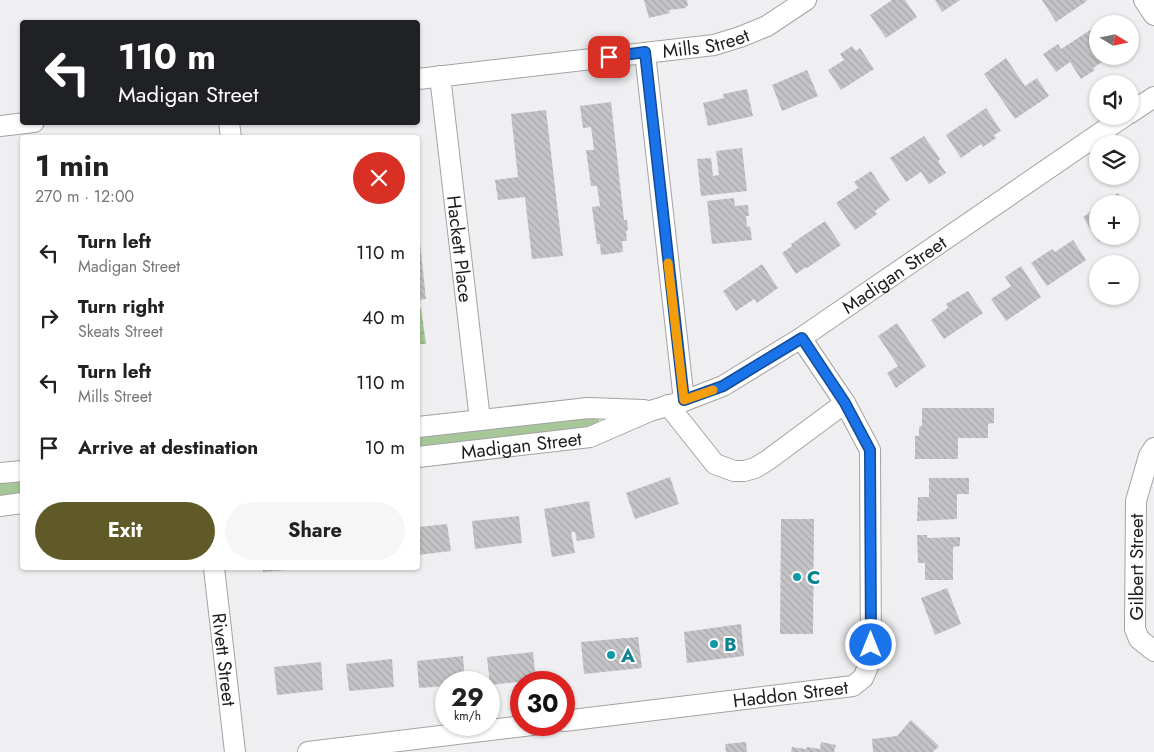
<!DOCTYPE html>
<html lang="en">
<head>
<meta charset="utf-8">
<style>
	:root { --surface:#fff; --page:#f6f6f6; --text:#222; --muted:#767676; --accent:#5f5a27 }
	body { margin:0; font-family:Jost,sans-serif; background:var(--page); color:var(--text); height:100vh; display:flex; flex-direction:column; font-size:19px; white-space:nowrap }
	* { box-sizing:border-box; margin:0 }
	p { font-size:16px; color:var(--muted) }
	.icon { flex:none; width:28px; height:28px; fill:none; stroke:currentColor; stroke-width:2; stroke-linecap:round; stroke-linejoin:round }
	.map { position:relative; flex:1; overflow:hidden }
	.side { position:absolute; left:20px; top:135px; width:400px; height:435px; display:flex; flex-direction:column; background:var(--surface); border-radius:5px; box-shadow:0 1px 4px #0004 }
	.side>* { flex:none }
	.guide { position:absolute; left:20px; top:20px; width:400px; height:105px; border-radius:5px; box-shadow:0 1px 4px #0004; background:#202124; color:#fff; overflow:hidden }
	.needle { width:32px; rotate:100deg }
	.tools { position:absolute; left:1089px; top:15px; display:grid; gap:10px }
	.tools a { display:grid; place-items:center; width:50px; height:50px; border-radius:50%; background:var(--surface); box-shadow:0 1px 4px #0004; font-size:25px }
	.speed { position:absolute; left:435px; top:671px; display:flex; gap:10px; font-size:25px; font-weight:700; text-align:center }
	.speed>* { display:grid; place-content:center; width:65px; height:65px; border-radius:50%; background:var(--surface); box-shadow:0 1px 4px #0004; line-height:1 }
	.speed small { font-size:12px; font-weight:400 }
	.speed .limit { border:8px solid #d22; background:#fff; color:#111 }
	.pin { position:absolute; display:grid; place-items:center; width:42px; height:42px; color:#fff; margin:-21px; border-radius:10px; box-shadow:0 2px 8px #0006 }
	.me { position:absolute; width:55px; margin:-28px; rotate:0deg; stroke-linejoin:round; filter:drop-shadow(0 0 4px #0008) }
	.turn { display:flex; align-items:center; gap:18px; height:105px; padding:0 15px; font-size:22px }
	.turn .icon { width:65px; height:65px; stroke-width:2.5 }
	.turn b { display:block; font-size:35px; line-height:42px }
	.round { display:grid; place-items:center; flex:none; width:52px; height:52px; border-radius:26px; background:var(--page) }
	.overview { display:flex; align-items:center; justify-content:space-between; height:85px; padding:0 15px }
	h1 { font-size:30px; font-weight:700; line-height:38px }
	.primary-button { display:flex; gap:10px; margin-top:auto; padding:10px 15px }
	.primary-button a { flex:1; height:58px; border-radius:30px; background:var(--accent); color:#fff; font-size:20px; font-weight:700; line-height:58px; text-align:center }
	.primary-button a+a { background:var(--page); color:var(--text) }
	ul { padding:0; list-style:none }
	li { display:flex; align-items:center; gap:15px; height:65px; padding:0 15px }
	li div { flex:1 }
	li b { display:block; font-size:19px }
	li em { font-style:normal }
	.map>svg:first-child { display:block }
	.grass { fill:#a7c798 }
	.park { fill:url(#park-dots) }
	.building { fill:url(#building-back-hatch) }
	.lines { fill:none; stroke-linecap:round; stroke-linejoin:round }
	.minor-casing { stroke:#a3a3a5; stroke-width:22 }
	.minor { stroke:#fff; stroke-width:20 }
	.route-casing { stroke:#114b97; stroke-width:12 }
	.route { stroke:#1a73e8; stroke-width:9 }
	.slow { stroke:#f59e0b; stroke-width:9 }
	.culture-dot { fill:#0f9aa8; stroke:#fcfcff; stroke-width:2 }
	.labels { text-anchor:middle; stroke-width:4; stroke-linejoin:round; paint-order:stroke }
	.street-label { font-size:19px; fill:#1d1d1e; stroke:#fcfcff }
	.culture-label { font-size:19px; font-weight:bold; fill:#0d838f; stroke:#fcfcff; text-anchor:start }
</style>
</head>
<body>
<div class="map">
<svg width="1154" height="752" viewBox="0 0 1154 752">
	<defs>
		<pattern id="park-dots" width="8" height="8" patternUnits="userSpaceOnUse" patternTransform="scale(1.25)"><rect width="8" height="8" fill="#a7c798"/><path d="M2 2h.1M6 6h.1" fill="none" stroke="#8faa83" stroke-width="1.8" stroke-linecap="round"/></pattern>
		<pattern id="building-back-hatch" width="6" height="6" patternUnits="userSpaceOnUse" patternTransform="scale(1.25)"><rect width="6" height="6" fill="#c4c4c6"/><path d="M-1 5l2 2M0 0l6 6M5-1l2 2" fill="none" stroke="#a8a8aa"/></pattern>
	</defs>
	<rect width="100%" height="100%" fill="#efeff2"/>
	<path class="grass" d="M598 415 600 425 591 428 418 453V436Z
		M22 480V498L0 500V483Z"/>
	<path class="park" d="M418 308H421L426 344H418Z"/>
	<path class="building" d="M644 0H687L688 6H686V8L669 10 670 13 649 18Z
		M892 0H905L917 17 886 38 870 15Z
		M935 0H960L942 12Z
		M1042 0H1086L1087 1 1056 22Z
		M1098 25V56H1118L1110 61 1108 58 1093 68 1095 70 1081 79 1070 62 1056 72 1043 54 1058 44 1061 49Z
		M852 46 856 51 860 48 874 69 841 90 828 70 844 60 840 54Z
		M1006 58 1025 86 1037 78 1049 96 1015 119 984 74Z
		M807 70 818 96 782 111 772 85Z
		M747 89 753 116 708 126 703 103 724 98 723 94Z
		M611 102 624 220H627L628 230 626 231 627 241H622L623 252 601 255 600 244H597L592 207 600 206 597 186H591L586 150H594L591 127 583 128 580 106Z
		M986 108 1001 131 994 135 996 138 983 147 981 144 961 158 946 135Z
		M546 110 563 256 532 259 525 197 498 200 495 180 518 177 511 114Z
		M924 136 940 159 938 161 946 173 929 184 921 172 906 182 890 158Z
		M742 148 747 191 701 196 697 159 711 158 713 176 719 175 716 151Z
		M871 171 890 200 875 211 877 214 855 230 836 203 858 188 854 182Z
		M1118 193 1125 204H1102Z
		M734 198 735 206 748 205 749 216H746L747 227 750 226 752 240 712 244 707 201Z
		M1098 207V236H1107L1099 242 1083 217Z
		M1130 211 1137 222 1130 227Z
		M825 221 841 245 807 268 806 267 796 274 782 253 792 246 791 244Z
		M1073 240 1086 260 1047 286 1031 263 1052 249 1055 252Z
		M418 243H420L426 299 418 300Z
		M762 264 778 288 757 303 754 299 736 311 723 291Z
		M1021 266 1041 297 1006 321 991 299 1011 286 1005 277Z
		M968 291 983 313 944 339 931 320 948 308 946 304Z
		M897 323 926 366 896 388 887 373 898 366 878 336Z
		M922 408H994V423L988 424V438H958V459H915V436H919V427L922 426Z
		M670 477 679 504 635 519 626 493Z
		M929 478H969V494H957V519L917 521 918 497H929Z
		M589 501 595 538 577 541 575 532H571L575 553 552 557 544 509Z
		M519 516 522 543 475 549 472 521Z
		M781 519H814L813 634H780Z
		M447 524 451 551 418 555V527Z
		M917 535H927V538L960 537V546L953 547V580H925V563H918Z
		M263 568H297V569L263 572Z
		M947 588 961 624 935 635 921 598Z
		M741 624 744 656 687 663 684 632Z
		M638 637 642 668 584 674 581 642Z
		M533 652 536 680 490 685 487 657Z
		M463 656 465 682H446V686L419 688 417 661Z
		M392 659 394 687 349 691 346 664Z
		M321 662 323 690 277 695 274 667Z
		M911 720 939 746 933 752H873L872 739 897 736Z
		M746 742 747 752H726L725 744Z
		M821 742 836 745 834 752H791L792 747 806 749 807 747 820 749Z"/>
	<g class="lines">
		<g class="minor-casing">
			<g id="minor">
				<path d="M1144 0 1154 15"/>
				<path d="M645 53 684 401"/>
				<path id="s1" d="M440 76 480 420"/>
				<path id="s2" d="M418 79 714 45 740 37 767 26 806 0"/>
				<path d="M1130 113 1154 97"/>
				<path d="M229 122 231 138"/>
				<path d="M0 126 34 122"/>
				<path d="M668 405 715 464 734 471H744L755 468 768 460 845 403"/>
				<path d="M418 427 588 408 644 410"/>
				<path d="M1154 448 1149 456 1136 501 1135 629 1139 639 1154 651"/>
				<path id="s3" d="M418 457 590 437 650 411 684 401 723 386 801 338 1125 116"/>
				<path d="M0 473 22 471"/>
				<path d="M0 506 22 503"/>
				<path id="s4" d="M214 568 235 752"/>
				<path id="s5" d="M564 721 853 686 863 678 871 660 870 450 845 403 801 338"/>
				<path d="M308 752 532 725"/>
			</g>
		</g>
		<use href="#minor" class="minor"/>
	</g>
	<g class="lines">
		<g class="route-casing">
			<path id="route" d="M609 57 645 52 684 400 723 386 802 338 845 403 870 450 871 645"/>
		</g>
		<use href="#route" class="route"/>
		<path class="slow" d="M668 263 684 400 713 390"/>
	</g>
	<g class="culture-dot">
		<circle cx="797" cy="577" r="5"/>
		<circle cx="714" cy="644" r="5"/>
		<circle cx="611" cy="655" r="5"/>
	</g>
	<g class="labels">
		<g class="street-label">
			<text dy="7" stroke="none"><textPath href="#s2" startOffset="290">Mills Street</textPath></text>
			<text dy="7" stroke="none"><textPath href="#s1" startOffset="174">Hackett Place</textPath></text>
			<text dy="7" stroke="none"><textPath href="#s3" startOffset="520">Madigan Street</textPath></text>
			<text dy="7" stroke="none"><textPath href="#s3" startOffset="104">Madigan Street</textPath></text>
			<text transform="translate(1136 567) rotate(-90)" y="7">Gilbert Street</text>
			<text dy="7" stroke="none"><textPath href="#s4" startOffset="92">Rivett Street</textPath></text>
			<text dy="7" stroke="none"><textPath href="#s5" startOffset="228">Haddon Street</textPath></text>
		</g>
		<g class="culture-label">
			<text x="807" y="584">C</text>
			<text x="724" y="651">B</text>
			<text x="621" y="662">A</text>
		</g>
	</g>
</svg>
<div class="tools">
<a><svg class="needle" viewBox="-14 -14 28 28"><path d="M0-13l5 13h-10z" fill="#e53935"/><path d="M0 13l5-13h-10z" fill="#767676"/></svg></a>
<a><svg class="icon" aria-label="sound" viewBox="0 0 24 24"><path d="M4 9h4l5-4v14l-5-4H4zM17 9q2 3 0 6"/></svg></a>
<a><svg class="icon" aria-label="layers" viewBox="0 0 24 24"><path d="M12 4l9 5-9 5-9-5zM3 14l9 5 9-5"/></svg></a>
<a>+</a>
<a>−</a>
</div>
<div class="speed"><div>29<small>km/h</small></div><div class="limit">30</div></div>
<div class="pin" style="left:609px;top:57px;background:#d93025"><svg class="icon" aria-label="arrive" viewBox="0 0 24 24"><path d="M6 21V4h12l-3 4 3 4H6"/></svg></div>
<svg class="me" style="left:871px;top:645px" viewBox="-20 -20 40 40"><circle r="17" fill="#1a73e8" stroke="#fff" stroke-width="3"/><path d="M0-11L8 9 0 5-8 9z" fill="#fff"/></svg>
<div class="guide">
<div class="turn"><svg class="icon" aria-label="left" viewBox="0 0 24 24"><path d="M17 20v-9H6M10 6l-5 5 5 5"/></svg><div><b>110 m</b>Madigan Street</div></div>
</div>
<section class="side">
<div class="overview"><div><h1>1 min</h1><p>270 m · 12:00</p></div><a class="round" style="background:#d93025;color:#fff"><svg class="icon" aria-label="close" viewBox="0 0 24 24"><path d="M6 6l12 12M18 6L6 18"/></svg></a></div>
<ul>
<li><svg class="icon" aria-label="left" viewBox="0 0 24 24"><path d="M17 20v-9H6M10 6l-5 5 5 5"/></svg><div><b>Turn left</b><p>Madigan Street</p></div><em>110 m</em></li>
<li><svg class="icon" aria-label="right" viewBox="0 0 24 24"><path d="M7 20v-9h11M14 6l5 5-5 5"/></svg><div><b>Turn right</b><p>Skeats Street</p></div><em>40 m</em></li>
<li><svg class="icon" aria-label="left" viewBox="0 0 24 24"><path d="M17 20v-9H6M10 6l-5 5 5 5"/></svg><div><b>Turn left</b><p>Mills Street</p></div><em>110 m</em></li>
<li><svg class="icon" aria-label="arrive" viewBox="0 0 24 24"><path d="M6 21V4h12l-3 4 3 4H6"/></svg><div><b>Arrive at destination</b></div><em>10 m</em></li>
</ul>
<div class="primary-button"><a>Exit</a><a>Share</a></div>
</section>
</div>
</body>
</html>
